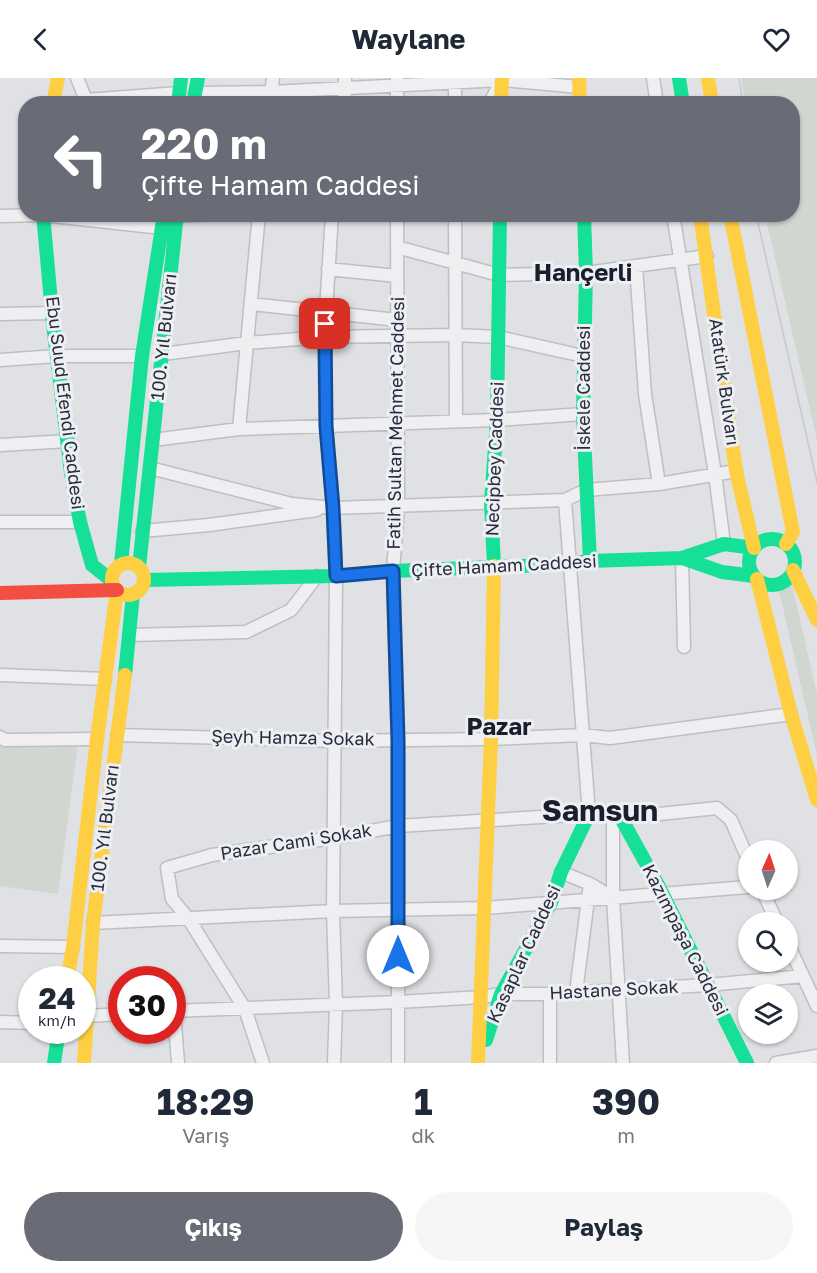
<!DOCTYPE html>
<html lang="tr">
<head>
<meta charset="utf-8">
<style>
	:root { --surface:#fff; --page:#f6f6f7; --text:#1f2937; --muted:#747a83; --accent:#696c76 }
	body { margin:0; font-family:"Golos Text",sans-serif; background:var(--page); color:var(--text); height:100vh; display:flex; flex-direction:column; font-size:22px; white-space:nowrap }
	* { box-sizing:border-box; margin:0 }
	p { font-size:20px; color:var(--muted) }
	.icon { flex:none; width:33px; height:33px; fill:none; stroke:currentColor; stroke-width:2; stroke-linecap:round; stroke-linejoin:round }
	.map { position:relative; height:985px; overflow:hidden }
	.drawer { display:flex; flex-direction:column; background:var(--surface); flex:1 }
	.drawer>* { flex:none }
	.banner { position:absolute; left:18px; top:18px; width:782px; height:126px; border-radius:24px; box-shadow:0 2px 4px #0004; background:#696c76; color:#fff; overflow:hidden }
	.needle { width:39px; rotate:3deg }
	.tools { position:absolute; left:738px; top:762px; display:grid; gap:12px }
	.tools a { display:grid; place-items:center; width:60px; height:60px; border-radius:50%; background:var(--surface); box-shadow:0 2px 4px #0004; font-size:30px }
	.speed { position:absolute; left:18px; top:888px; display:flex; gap:12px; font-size:30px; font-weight:700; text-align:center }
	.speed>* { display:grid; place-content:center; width:78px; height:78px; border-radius:50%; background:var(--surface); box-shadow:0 2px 4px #0004; line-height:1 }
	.speed small { font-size:15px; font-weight:400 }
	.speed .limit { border:9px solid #d22; background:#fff; color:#111 }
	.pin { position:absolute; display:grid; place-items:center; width:51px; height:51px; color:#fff; margin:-26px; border-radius:12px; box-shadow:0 3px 9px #0006 }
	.me { position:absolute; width:66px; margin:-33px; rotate:0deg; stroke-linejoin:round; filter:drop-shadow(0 0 4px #0008) }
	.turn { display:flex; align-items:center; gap:21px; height:126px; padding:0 24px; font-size:27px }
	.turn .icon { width:78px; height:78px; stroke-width:2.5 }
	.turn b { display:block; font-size:42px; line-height:51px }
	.eta { display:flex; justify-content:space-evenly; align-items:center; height:102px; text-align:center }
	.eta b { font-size:36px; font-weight:700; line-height:42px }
	.action { display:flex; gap:12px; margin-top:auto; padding:12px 24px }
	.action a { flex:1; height:69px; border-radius:36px; background:var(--accent); color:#fff; font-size:24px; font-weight:700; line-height:69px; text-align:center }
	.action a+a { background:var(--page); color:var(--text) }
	header { display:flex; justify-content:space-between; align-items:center; height:78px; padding:0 24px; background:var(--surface); font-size:27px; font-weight:700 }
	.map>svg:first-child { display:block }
	.green { fill:#d0d7d0 }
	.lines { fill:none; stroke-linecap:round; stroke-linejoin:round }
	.street-casing { stroke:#bebfc2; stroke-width:15 }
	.street { stroke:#efeff1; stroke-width:12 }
	.fast { stroke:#16e098; stroke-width:14 }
	.slow { stroke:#ffcf43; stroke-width:14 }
	.jam { stroke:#f24e42; stroke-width:14 }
	.tram { stroke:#c8c9cc; stroke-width:1.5 }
	.route-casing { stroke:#114b97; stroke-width:15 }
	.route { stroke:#1a73e8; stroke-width:10 }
	.labels { text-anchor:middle; stroke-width:6; stroke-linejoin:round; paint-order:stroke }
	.street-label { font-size:18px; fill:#292d3b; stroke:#edeff4 }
	.district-label { font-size:24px; font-weight:bold; fill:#1b1e2c; stroke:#edeff4 }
	.town-label { font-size:30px; font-weight:bold; fill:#1b1e2c; stroke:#edeff4 }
</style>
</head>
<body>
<header><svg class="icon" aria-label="back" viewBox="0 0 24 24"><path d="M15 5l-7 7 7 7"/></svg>Waylane<svg class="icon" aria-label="heart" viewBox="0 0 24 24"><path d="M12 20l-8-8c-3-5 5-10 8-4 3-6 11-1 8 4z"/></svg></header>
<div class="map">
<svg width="817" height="985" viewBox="0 0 817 985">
	<rect width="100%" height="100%" fill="#e0e1e4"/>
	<path class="green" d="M741 0H817V362L765 137 792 136V26L745 25Z
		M790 498 817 616V677L776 500Z
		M0 664 78 666 58 816 0 808Z"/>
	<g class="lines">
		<g class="street-casing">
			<path id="street" d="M77 0 86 22 179 15
				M653 0 657 26
				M397 1V26
				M455 4V26
				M195 15 271 14 502 2 579 9
				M270 26 273 0
				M344 26 345 0
				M489 26 500 6
				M259 136 239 351 497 342 583 336
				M332 136 324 265 326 348 333 430 336 498 333 833 336 927 334 985
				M397 136 398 428 393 493 398 662V985
				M455 136 456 343
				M673 136 715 396 724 466
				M0 138 43 137 162 150
				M177 138 219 136
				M397 169 499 197 586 195 707 178
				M636 188 645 316 659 406
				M328 191 397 198
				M251 226 397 242
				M0 236 53 235
				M163 276 247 265 324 259 456 257 498 259 583 278
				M0 282 57 278H142
				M153 362 239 351
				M0 367 68 363
				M150 390 292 426 333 430 565 422 586 412 659 406 736 393
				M565 422 589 736
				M0 444H80
				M142 453 209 447 317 432
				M682 480 684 569
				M130 557 246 554 291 532 317 498
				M0 597 105 601
				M117 657 334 663 491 661 583 657 610 660 791 636
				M0 659 5 662 97 661
				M613 736V820L623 985
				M561 794 590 806 613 820
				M762 812 777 844
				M93 845 333 833 485 830 748 809
				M788 866 817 928
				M0 868 73 869
				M576 914 590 806
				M550 916V985
				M172 933 398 924 482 919 501 916H550L708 907 803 898
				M174 933 178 985
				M87 938 122 936
				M0 944 32 945
				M263 985 245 931 188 840 172 821 167 790 212 777 333 760 398 748 589 736H613L621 740 717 730 731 742 748 781
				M776 985 817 978"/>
		</g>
		<use href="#street" class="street"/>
		<path class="fast" d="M679 0 683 26
			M178 26 181 0
			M193 26 198 0
			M43 136 53 246 71 395 80 444 92 487 112 503
			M584 136 586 195 583 336 590 483
			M749 484a23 23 0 1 1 46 0a23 23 0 1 1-46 0Z
			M682 480 722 494 754 498
			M121 486 142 278 164 136
			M494 488 491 424 497 342 500 136
			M139 489 177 136
			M144 502 336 498 393 493 569 486 590 483 682 480 724 466 754 470
			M125 597 133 516
			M621 740 658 807 747 985
			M486 962 501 916 551 825 561 794 589 736
			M54 985 59 952"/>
		<path class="slow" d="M579 0 580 26
			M708 0 712 26
			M53 26 58 0
			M501 26 502 0
			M700 136 736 393 754 470
			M730 136 793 454 786 466
			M112 501a16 16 0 1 1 32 0a16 16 0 1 1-32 0Z
			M793 492 817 542
			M757 501 791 636 817 722
			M67 902 73 869 97 661 117 512
			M478 984 491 661 494 488
			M84 985 93 845 125 597"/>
		<path class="jam" d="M0 515 117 512"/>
		<path class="tram" d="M739 0 743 26
			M756 136 817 404"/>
	</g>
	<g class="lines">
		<g class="route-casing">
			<path id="route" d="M325 246 326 348 333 430 336 498 393 493 398 662V878"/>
		</g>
		<use href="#route" class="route"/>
	</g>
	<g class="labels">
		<g class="street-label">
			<text transform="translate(164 259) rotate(-84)" y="6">100. Yıl Bulvarı</text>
			<text transform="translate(724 304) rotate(82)" y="6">Atatürk Bulvarı</text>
			<text transform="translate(584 310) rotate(-90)" y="6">İskele Caddesi</text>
			<text transform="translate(65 325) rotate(83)" y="6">Ebu Suud Efendi Caddesi</text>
			<text transform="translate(396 345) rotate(-89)" y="6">Fatih Sultan Mehmet Caddesi</text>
			<text transform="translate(495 381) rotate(-88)" y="6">Necipbey Caddesi</text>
			<text transform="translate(504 488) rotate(-3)" y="6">Çifte Hamam Caddesi</text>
			<text transform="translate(293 660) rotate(1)" y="6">Şeyh Hamza Sokak</text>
			<text transform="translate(105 750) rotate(-83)" y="6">100. Yıl Bulvarı</text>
			<text transform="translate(296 764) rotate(-9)" y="6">Pazar Cami Sokak</text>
			<text transform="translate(685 862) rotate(63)" y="6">Kazımpaşa Caddesi</text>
			<text transform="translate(524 876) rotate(-65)" y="6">Kasaplar Caddesi</text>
			<text transform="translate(614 912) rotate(-3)" y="6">Hastane Sokak</text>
		</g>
		<g class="district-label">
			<text x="583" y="203">Hançerli</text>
			<text x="499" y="657">Pazar</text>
		</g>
		<g class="town-label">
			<text x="600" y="743">Samsun</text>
		</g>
	</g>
</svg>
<div class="tools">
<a><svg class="needle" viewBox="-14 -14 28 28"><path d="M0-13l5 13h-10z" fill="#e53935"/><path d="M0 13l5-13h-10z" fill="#747a83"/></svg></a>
<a><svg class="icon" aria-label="search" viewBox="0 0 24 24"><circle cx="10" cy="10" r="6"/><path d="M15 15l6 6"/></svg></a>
<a><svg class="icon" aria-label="layers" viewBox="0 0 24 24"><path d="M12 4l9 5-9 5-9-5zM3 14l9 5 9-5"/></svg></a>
</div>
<div class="speed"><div>24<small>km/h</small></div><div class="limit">30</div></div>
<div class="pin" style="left:325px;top:246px;background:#d93025"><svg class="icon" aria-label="arrive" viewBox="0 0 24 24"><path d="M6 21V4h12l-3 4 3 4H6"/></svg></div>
<svg class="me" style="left:398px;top:878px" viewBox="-20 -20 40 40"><circle r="19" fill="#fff"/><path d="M0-13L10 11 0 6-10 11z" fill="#1a73e8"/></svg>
<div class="banner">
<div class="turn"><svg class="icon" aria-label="left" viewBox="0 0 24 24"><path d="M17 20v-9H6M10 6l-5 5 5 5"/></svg><div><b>220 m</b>Çifte Hamam Caddesi</div></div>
</div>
</div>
<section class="drawer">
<div class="eta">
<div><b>18:29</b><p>Varış</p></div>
<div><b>1</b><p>dk</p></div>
<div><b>390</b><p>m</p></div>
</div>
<div class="action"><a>Çıkış</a><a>Paylaş</a></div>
</section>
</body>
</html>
